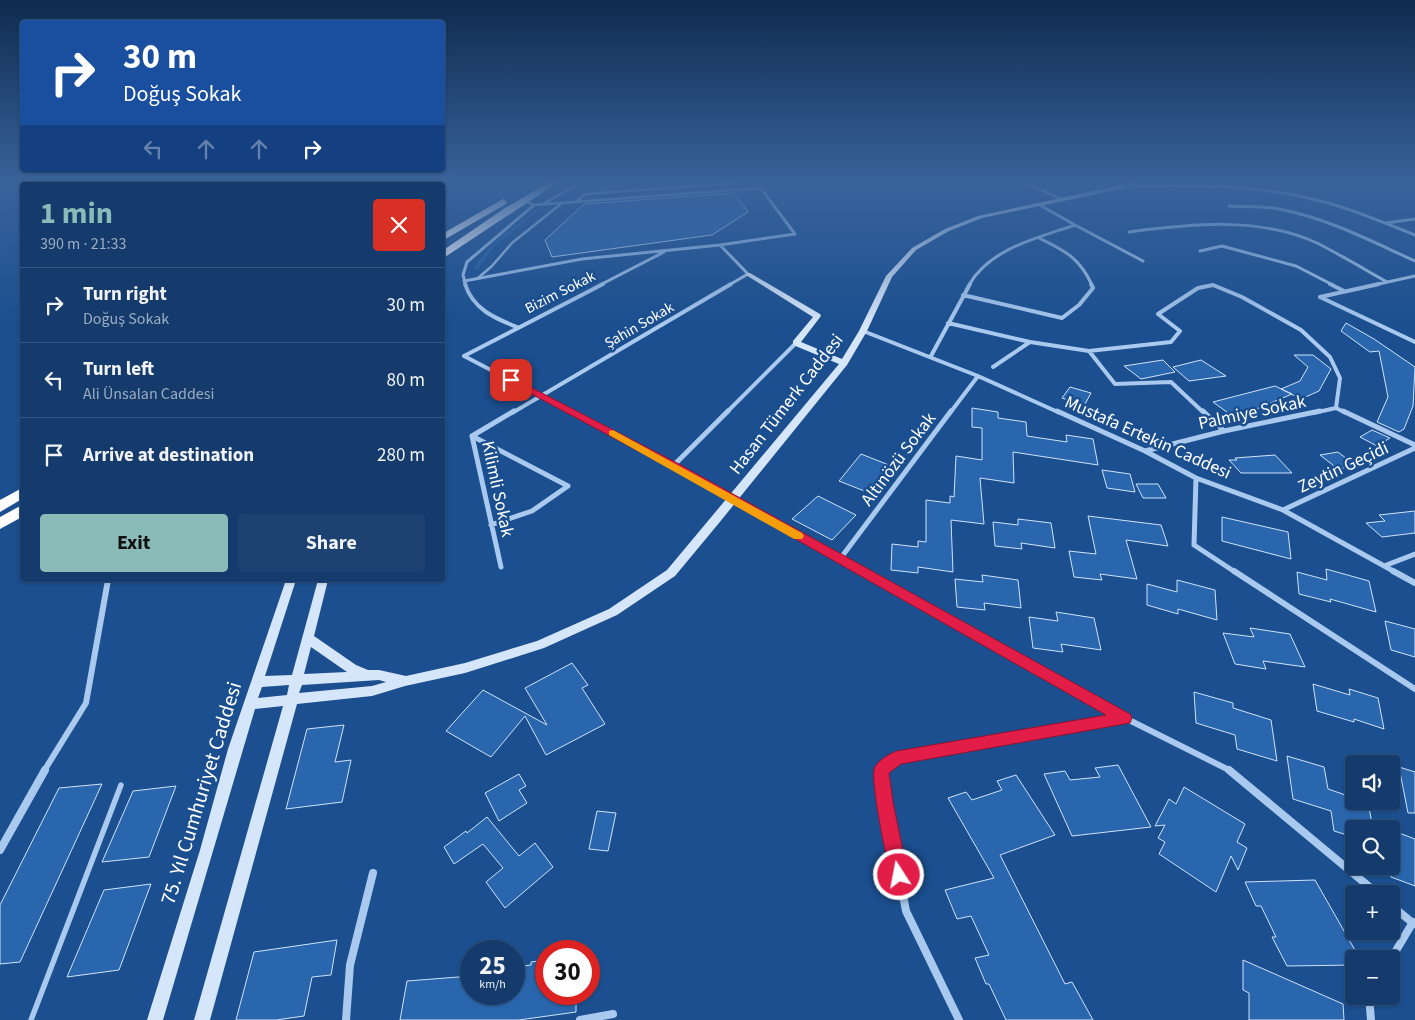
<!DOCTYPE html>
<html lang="en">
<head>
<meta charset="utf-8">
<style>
	:root { --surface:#143b6b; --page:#1d4271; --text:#f1f3f6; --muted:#9dadc1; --line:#33557e; --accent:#8bbbb9 }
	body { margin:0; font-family:"Source Sans 3",sans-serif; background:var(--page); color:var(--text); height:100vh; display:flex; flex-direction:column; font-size:19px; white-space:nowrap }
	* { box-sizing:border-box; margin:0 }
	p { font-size:16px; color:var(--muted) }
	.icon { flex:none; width:28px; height:28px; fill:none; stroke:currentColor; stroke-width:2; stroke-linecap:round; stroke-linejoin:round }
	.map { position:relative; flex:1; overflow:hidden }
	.details { position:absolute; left:20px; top:182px; width:425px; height:400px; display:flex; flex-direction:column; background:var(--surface); border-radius:5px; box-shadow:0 1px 4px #0004,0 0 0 1px var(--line) }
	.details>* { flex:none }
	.guide { position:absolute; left:20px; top:20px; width:425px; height:152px; border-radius:5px; box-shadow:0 1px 4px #0004,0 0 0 1px var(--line); background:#1a4fa0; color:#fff; overflow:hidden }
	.buttons { position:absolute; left:1345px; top:755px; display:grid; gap:10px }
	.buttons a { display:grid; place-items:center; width:55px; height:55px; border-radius:5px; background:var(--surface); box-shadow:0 1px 4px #0004,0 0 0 1px var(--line); font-size:25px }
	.speed { position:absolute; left:460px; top:940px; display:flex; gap:10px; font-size:25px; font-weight:700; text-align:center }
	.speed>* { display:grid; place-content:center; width:65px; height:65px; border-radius:50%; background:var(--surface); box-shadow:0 1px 4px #0004,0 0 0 1px var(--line); line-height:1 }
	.speed small { font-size:12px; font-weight:400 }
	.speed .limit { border:8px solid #d22; background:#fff; color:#111 }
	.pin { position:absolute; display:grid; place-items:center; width:42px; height:42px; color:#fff; margin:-21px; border-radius:10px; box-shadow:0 2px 8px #0006 }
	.me { position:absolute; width:55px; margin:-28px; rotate:349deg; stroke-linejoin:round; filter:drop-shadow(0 0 4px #0008) }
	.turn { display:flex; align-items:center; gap:18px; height:105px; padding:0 20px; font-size:22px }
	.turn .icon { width:65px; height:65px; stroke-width:2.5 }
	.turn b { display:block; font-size:35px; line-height:42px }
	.lanes { display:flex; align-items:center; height:48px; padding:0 20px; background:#0003; justify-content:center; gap:25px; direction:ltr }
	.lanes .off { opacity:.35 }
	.round { display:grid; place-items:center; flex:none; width:52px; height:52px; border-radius:5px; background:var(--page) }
	.summary { display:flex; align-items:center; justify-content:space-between; height:85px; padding:0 20px }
	h1 { font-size:30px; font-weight:700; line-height:38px; color:var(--accent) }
	.cta { display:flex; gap:10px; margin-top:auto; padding:10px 20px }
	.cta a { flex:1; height:58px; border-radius:5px; background:var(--accent); color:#111; font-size:20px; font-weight:700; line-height:58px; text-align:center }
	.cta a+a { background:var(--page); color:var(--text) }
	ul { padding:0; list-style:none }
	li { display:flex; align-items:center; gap:15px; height:75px; padding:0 20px; border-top:1px solid var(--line) }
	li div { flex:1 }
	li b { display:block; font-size:19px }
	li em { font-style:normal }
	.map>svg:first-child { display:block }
	.green { fill:#2461a8 }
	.building { fill:#2a66ad; stroke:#cfe3fa }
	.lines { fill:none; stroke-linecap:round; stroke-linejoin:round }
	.lane-far1 { stroke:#a9c9ee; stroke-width:2.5 }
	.lane { stroke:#a9c9ee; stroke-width:5.5 }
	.street-far4 { stroke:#a9c9ee; stroke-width:3 }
	.street-far3 { stroke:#a9c9ee; stroke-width:4 }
	.street-far2 { stroke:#a9c9ee; stroke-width:5 }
	.street-far1 { stroke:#a9c9ee; stroke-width:6 }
	.street { stroke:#a9c9ee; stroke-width:8 }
	.secondary { fill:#d6e6fa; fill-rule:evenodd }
	.highway { fill:#fff; fill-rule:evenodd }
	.route { fill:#e11d48; stroke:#92132f }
	.slow { fill:#f59e0b }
	.labels { text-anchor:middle; stroke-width:5; stroke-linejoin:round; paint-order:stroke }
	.far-street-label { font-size:15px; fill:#fff; stroke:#1b4f8f }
	.street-label { font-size:18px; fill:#fff; stroke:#1b4f8f }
	.near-street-label { font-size:21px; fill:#fff; stroke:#1b4f8f }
</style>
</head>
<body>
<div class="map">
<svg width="1415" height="1020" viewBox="0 0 1415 1020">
	<rect width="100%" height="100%" fill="#1b4f8f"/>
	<path class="green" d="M537 210H539L495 246 478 269H474C487 244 514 227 537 210Z"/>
	<path class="building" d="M734 193 748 212 712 235 552 257 545 240 584 204Z
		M1346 323 1374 339 1415 367 1413 406 1404 429 1399 432 1377 422 1388 397 1379 351 1370 352 1341 331Z
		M1294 355H1313L1331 369 1319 391 1301 399 1281 389 1300 381 1308 367Z
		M1163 360 1175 372 1141 379 1124 366Z
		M1201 360 1226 376 1189 381 1173 367Z
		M1275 386 1292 394 1235 418 1213 402Z
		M1070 387 1091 393 1084 406 1062 398Z
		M972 408 998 412V418L1026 422 1027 436 1067 442 1066 435 1093 439 1098 465 1013 452 1014 483 980 478 984 524 951 520 953 572 918 567V573L891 570 892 544 918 547V541L926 542V500L950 503V496L954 497 956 456 982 460V428L972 427Z
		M1372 430 1390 438 1377 446 1360 437Z
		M1338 452 1356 466 1338 469 1320 455Z
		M861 454 894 467 872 494 839 481Z
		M1275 455 1292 473H1241L1229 460H1237L1235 458Z
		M1102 470 1130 474 1135 492 1107 488Z
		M1136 484H1158L1166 498H1143Z
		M818 496 856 515 832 540 792 519Z
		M1415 511V533L1382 537 1366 523 1385 521 1379 515Z
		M1088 516 1161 525 1168 546 1126 540 1137 579 1100 574 1102 580 1074 577 1069 551 1096 554Z
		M1222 517 1288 532 1291 559 1222 541Z
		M1018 519 1051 523 1055 548 1021 543 1022 549 995 546 993 522 1018 525Z
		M1326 569 1369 581 1376 612 1330 599 1331 602 1299 594 1297 572 1327 580Z
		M982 575 1018 580 1021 608 984 603 985 610 957 607 955 579 983 582Z
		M1177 580 1215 590 1217 620 1178 609V614L1147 605V584L1177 592Z
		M1056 612 1094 618 1101 650 1061 644 1063 652 1033 648 1029 617 1058 621Z
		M1385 621 1415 629V657L1391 650Z
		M1250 628 1290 634 1305 667 1263 661 1266 669 1235 664 1223 633 1254 637Z
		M572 663 588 685 582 688 605 724 546 755 525 716 491 757 446 731 483 690 547 725 525 688Z
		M1313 684 1350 695 1349 689 1378 698 1384 729 1354 719V722L1317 711Z
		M1194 692 1233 703V708L1271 720 1277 761 1237 749 1235 735 1196 723Z
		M344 725 335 762 351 760 342 802 286 809 307 729Z
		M1287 756 1324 767 1328 789 1354 798V801L1368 802 1373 829H1354V837L1334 831 1331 811 1293 799Z
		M1118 765 1151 827 1072 836 1044 774 1065 771 1070 780 1100 777 1095 768Z
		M1399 767 1415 772V813H1408Z
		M519 774 526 786 519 790 527 803 499 821 485 793Z
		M1016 775 1055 835 1000 855 1065 984 1072 982 1093 1020H1006L989 984H986L975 958 989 955 971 916 957 919 945 890 994 878 948 798 966 792 972 800 1002 790 997 781Z
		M102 784 20 962 0 964V905L59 788Z
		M176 786 149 857 102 862 133 791Z
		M1184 787 1245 824 1237 842 1247 848 1238 870 1231 856 1216 892 1159 854 1165 842 1158 838 1165 825 1155 826 1169 799 1176 804Z
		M597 811 616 813 608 851 589 849Z
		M487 817 519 856 535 843 553 867 505 908 486 882 503 868 483 844 454 864 444 847 466 831 467 833Z
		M1391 830 1415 839V886L1391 877Z
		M1315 880 1360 959H1354V965L1287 966 1272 937H1276L1261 906H1256L1245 882Z
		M151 884 119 970 67 977 104 890Z
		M337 940 331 975 312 977 304 1016 276 1020H236L254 952Z
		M546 960V994H576V1012L519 1020H400L407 981 471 976V994H514V967L531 965V962Z
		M1243 960 1343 1004 1344 1020H1249V993L1243 990Z"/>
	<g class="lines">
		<path class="lane-far1" d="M1026 183 1061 199
			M576 202 585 194 738 183
			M543 204 580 183
			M534 205 761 188
			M478 278 492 266 512 243 562 203"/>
		<path class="lane" d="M31 1020 121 785"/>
		<path class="street-far4" d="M1126 186C1186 185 1248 184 1308 198 1345 206 1380 221 1415 235
			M1229 206C1246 207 1262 206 1279 209 1327 218 1371 241 1415 261
			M1386 223 1415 219
			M1075 225 1143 261
			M1129 232C1191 224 1258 216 1317 243 1341 255 1364 269 1387 282
			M1039 238C1065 251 1079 257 1092 285
			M720 245 748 274 729 285
			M1200 251 1222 246 1296 266 1333 285
			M464 281 582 259 720 245 795 234 757 183
			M466 285 463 275 467 262 534 205 524 200
			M600 285 664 252
			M969 285C990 248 1038 238 1075 225L1038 204
			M1374 285 1415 276"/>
		<path class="street-far3" d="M465 284C473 309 494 318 517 327
			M1330 284 1344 291
			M963 295 1062 318 1079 305 1093 288 1091 284
			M1320 297 1415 342
			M1320 297 1379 284
			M948 323 1030 342 1089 351 1171 342 1180 331 1158 314 1198 288 1213 285 1242 297 1301 330 1330 357 1340 378 1336 408
			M863 331 978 376 1060 413
			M1089 351 1115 384 1171 382 1204 413
			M464 356 573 413
			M464 356 603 284
			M931 356 970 284
			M993 367 1030 342
			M1336 408 1346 413
			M512 413 731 284
			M726 413 796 343
			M950 413 978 376
			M1313 413 1336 408"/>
		<path class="street-far2" d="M571 411 674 465 865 572
			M1057 411 1145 451 1196 478 1283 510 1395 572
			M1203 411 1224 431
			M1343 411 1415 445
			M472 436 568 486 532 511 491 525
			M1145 451 1224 431 1320 411
			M674 465 728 411
			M1196 478 1194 545 1235 572
			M1283 510 1415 448
			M840 559 951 411
			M1384 566 1415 554
			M501 567 472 436 514 411"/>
		<path class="street-far1" d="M863 571 1125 718 1231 771
			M1234 571 1415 689
			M1393 571 1415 583
			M44 771 86 703 108 580
			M881 771 897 758 1124 718"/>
		<path class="street" d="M881 770 885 802 906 911 959 1020
			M1229 770 1378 894
			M0 850 45 770
			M1391 905 1414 924
			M1391 959 1413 922
			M1369 996 1371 1020
			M346 1020 350 965 373 873
			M580 1020 613 1014"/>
		<path class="secondary" d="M360 183H364L365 185H359Z
			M1129 183H1136L1126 188 982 218 949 231 916 250 892 277 867 331 847 365 719 523 675 576 617 615 544 648 465 673 405 686 372 696 297 704 210 1020H194L283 706 255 709 163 1020H147L200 850 228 749 286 580H296L265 676 292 675 318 580H328L314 636 356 665 368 670H379L406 676 465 663 537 641 609 609 667 570 839 364 793 345V341L813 317 746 275V273H750L820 314 821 316 801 342 842 359 859 331 886 276 912 248 945 229 978 216ZM311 647 347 672 304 674ZM379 680 386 682 372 686 299 693 302 685ZM289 685 287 695 258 698 262 687Z"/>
		<path class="highway" d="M548 183H557L442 259V251L505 208Z
			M503 199 507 202 506 204 442 241V234Z
			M22 488V499L0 512V500Z
			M22 505V517L0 529V517Z"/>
	</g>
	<linearGradient id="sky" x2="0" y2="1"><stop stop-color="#0f2b4f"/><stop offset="0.56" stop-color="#39639b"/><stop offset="1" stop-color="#39639b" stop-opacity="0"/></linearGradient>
	<rect width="1415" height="325" fill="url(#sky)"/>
	<path class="route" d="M511 377 677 463 1130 714 1132 718 1130 723 901 764 889 773 893 802 908 875 905 881 899 884 893 881C887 867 871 783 874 770 875 762 890 753 897 751L1106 715 670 468 507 381V378Z"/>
	<path class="slow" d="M613 430 802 533 804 536 802 539H794L609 435V431Z"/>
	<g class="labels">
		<g class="far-street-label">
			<text transform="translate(560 292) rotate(-27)" y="5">Bizim Sokak</text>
			<text transform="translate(639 325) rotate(-30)" y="5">Şahin Sokak</text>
		</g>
		<g class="street-label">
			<text transform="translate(786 404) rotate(-52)" y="6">Hasan Tümerk Caddesi</text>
			<text transform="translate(1252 412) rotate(-12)" y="6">Palmiye Sokak</text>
			<text transform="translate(1148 437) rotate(24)" y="6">Mustafa Ertekin Caddesi</text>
			<text transform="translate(898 459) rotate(-53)" y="6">Altınözü Sokak</text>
			<text transform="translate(1343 467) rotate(-25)" y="6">Zeytin Geçidi</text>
			<text transform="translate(498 489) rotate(78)" y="6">Kilimli Sokak</text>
		</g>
		<g class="near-street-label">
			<text transform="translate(201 793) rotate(-73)" y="7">75. Yıl Cumhuriyet Caddesi</text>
		</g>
	</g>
</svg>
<div class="buttons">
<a><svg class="icon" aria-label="sound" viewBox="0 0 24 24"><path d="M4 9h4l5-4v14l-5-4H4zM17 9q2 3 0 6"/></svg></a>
<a><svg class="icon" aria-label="search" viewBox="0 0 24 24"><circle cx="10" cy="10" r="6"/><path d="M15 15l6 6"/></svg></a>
<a>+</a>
<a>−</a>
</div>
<div class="speed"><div>25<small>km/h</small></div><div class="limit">30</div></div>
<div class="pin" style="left:511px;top:380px;background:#d93025"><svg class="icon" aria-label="arrive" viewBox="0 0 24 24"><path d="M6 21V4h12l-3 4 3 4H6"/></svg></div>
<svg class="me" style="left:899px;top:875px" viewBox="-20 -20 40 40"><circle r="17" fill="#e11d48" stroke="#fff" stroke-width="3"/><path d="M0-11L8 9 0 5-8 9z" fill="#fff"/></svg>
<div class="guide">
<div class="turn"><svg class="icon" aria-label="right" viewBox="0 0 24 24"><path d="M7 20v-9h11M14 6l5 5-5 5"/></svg><div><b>30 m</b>Doğuş Sokak</div></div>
<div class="lanes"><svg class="icon off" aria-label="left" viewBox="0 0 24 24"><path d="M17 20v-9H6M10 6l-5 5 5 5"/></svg><svg class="icon off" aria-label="ahead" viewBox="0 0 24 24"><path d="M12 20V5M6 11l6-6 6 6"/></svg><svg class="icon off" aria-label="ahead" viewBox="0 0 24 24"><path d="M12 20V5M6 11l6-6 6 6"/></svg><svg class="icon" aria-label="right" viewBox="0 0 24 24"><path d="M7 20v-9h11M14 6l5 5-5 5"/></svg></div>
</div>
<section class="details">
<div class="summary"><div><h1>1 min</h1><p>390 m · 21:33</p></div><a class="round" style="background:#d93025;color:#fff"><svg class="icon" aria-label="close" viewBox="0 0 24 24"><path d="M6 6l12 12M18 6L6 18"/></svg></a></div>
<ul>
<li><svg class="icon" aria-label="right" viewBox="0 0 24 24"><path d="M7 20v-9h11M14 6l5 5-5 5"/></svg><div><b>Turn right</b><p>Doğuş Sokak</p></div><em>30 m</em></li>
<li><svg class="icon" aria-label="left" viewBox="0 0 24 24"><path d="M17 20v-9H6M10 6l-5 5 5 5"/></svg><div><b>Turn left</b><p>Ali Ünsalan Caddesi</p></div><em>80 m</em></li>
<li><svg class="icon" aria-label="arrive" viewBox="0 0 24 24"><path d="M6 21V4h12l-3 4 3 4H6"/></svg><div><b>Arrive at destination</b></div><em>280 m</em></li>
</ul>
<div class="cta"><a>Exit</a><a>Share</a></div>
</section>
</div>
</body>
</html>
